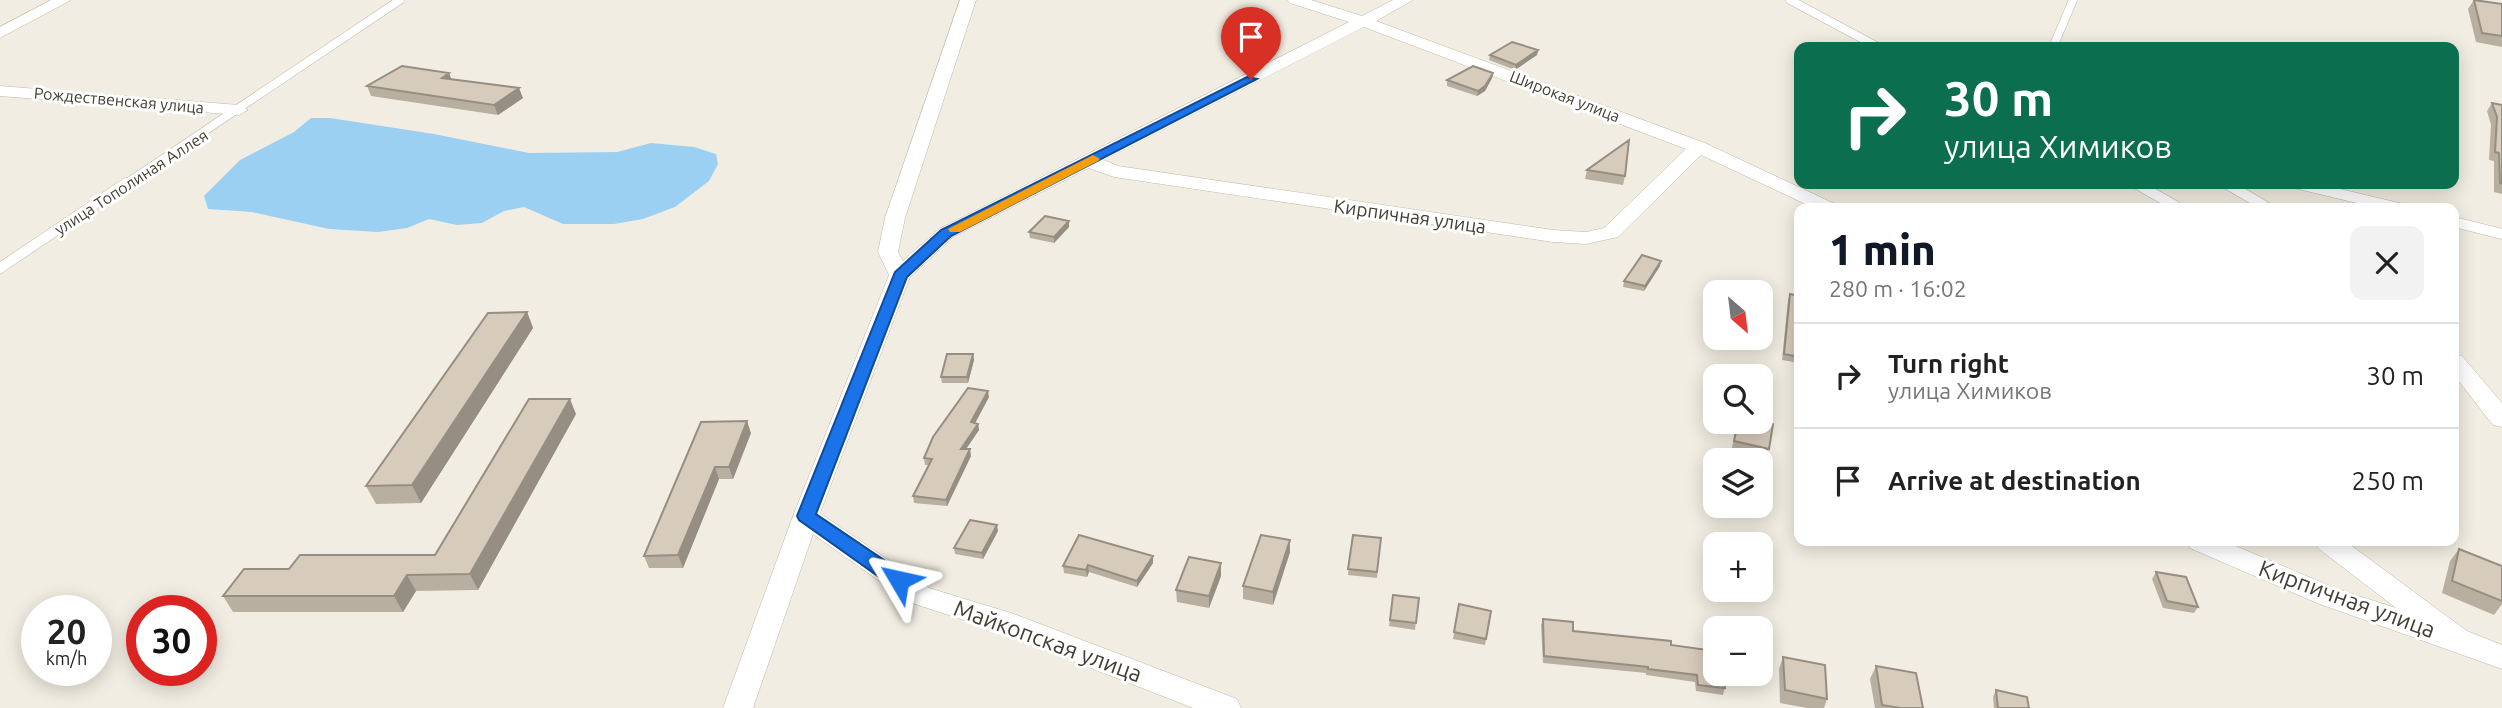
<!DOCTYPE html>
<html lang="en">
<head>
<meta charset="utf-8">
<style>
	:root { --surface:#fff; --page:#f2f2f2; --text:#222; --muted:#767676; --line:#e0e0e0; --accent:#111827 }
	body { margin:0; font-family:Ubuntu,sans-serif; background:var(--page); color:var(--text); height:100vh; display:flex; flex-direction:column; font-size:26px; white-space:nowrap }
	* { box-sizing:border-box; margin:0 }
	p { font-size:23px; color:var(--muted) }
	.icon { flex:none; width:38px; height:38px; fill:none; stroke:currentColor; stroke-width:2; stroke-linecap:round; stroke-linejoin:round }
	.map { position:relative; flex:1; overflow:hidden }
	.details { position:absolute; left:1794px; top:203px; width:665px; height:343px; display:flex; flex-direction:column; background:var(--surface); border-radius:14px; box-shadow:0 4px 18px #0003 }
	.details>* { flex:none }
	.guide { position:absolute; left:1794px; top:42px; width:665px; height:147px; border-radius:14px; box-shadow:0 4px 18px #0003; background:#0b6e4f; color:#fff; overflow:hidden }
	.needle { width:46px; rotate:152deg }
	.controls { position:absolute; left:1703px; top:280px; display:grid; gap:14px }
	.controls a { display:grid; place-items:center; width:70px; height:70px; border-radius:14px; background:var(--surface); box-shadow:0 4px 18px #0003; font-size:35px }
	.speed { position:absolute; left:21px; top:595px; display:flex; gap:14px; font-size:35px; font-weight:700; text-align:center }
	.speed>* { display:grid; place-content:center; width:91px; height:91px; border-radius:50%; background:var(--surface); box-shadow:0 4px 18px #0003; line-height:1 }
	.speed small { font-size:18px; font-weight:400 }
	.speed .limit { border:10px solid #d22; background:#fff; color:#111 }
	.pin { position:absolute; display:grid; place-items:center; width:60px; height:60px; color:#fff; margin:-72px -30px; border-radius:50% 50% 50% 0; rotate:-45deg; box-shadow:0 0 7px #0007 }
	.pin .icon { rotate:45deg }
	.me { position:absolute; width:77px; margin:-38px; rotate:306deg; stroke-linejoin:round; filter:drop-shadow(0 0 5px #0008) }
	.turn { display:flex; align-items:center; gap:24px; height:147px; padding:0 35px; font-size:32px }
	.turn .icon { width:91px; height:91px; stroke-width:2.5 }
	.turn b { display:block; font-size:49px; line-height:60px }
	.round { display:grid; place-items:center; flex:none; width:74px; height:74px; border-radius:14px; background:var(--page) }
	.head { display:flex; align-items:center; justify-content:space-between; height:119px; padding:0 35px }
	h1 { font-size:42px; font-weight:800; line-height:52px; color:var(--accent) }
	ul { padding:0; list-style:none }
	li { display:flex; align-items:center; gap:21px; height:105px; padding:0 35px; border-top:2px solid var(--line) }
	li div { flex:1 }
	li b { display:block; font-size:26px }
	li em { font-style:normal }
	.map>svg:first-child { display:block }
	.water { fill:#9cd0f2 }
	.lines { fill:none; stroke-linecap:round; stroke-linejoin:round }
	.service-far1-casing { stroke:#c0b7a8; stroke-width:9 }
	.service-casing { stroke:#c0b7a8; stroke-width:11 }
	.minor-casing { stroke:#c0b7a8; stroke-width:1 }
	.service-far1 { stroke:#fff; stroke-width:8 }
	.service { stroke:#fff; stroke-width:10 }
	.minor { fill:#fff; fill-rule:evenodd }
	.wall { fill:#b9afa1 }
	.shaded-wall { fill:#968e83 }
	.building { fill:#d7cbbb; stroke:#968e83; stroke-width:2 }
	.route { fill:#1a73e8; stroke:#114b97; stroke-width:2 }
	.slow { fill:#f59e0b }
	.labels { text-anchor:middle; stroke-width:6; stroke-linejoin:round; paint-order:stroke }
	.far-street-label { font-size:16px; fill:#433d33; stroke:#fff }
	.street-label { font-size:19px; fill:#433d33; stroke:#fff }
	.near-street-label { font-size:23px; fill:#433d33; stroke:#fff }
</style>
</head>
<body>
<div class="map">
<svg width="2502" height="708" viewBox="0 0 2502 708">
	<rect width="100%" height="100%" fill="#f2ede2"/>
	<path class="water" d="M311 118H330L434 134 529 153 617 152 651 143 694 147 716 154 718 164 709 181 675 207 643 219 614 224H563L524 207 504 211 482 223 457 225 429 219 407 228 378 232 329 229 252 212 208 209 204 196 240 160 294 132Z"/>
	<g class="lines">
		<g class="service-far1-casing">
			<path id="service-far1" d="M1790 0 1878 47
				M2053 47 2073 0
				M2298 184 2303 185
				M124 185 400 0"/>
		</g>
		<g class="service-casing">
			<path id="service" d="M2137 184 2179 208
				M2227 184 2268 208
				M2298 184 2399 208
				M2454 222 2502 234
				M0 268 126 183"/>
		</g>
		<g class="minor-casing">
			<path id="minor" d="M51 0H71L0 38V27Z
				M960 0H976L905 218 898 252 903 261 939 229 1349 22 1290 3 1287 0H1311L1362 16 1393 0H1413L1376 21 1705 143 1835 204 1838 208H1814L1701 155 1618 237 1586 244 1553 242 1114 177 1089 168 953 237 910 277 820 513 929 588 1014 614 1237 699 1241 708H1193L994 630 909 602 813 534 753 708H723L793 516 889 275 878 252 885 218ZM1364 27 1686 149 1604 228 1586 232 1553 230 1118 166 1104 160Z
				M0 86 239 105 248 110 239 115 0 96Z
				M2454 354 2462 356 2502 403V427L2493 425 2454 375Z
				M2186 541H2224L2337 589 2396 608 2318 548 2314 541H2345L2467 631 2502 645V669L2317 603 2190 548Z"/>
		</g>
		<use href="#service-far1" class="service-far1"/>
		<use href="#service" class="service"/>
		<use href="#minor" class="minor"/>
	</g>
	<path class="wall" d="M2474 0 2502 4V47L2476 42 2468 9Z
		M1538 50 1537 55 1515 70 1489 60 1490 55Z
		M1493 73 1492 78 1485 91 1477 96 1447 86V80Z
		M452 79 523 98 498 115 371 96 367 86Z
		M2492 103 2502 105V194L2494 192V161L2489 160 2491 125 2487 111Z
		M1587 170 1625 176 1623 185 1585 179Z
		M1069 221V227L1054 243 1030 238 1029 232Z
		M1660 266 1644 291 1623 287 1624 281Z
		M1790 294 1799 296V363L1782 360 1788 300Z
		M527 312 533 328 421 503 376 504 366 486Z
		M973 354 974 360 968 383H942L941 377Z
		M989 397 975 423 978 424 979 430 966 449 971 456 947 506 914 503 913 496 929 465H925L924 458Z
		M576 414 478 590 416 591 403 612H233L223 596 289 569 435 555Z
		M701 422 751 433 733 479H719L683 568H649L644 556Z
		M1737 422H1760L1769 449 1765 461 1731 453Z
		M998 531 983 559 955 554 954 548Z
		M1353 535 1381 538 1377 578 1348 575Z
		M1290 540V552L1273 605 1243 599V586Z
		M2459 549 2502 566V604L2494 615 2442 593 2450 561Z
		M1153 563 1137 587 1089 572 1087 577 1064 573 1063 566Z
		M2156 572 2198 607 2194 613 2163 608 2152 579Z
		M1221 576 1209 608 1177 602 1176 590Z
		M1393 595 1419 598 1415 630 1389 626Z
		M1459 604 1491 611 1485 645 1453 639Z
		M1543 619 1573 631 1671 645 1725 688 1723 695 1696 691 1695 682 1646 675V673L1543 663 1541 625Z
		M1783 657 1827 699 1824 708H1807L1780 703 1779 669Z
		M1876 666 1923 708H1875L1870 679Z
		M1996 690 2029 708H1994L1993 697Z"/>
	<path class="shaded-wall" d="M1538 50 1537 55 1515 70 1516 65Z
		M449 73 453 83 442 78Z
		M1493 73 1492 78 1485 91 1477 96 1478 91Z
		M519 88 523 98 498 115 494 105Z
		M1069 221V227L1054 243V237Z
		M1661 261 1660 266 1644 291 1645 286Z
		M527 312 533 328 421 503 412 485Z
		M973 354 974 360 968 383 967 377Z
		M988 391 989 397 972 429 971 422Z
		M570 399 576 414 478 590 470 574Z
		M747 421 751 433 733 479 729 467Z
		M978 424 979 430 962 455 961 449Z
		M970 449 971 456 947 506 946 500Z
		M715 467 719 479 683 568 678 555Z
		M997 525 998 531 983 559 982 553Z
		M1290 540V552L1273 605V592Z
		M1153 556V563L1137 587V581Z
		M1221 563V576L1209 608V596Z
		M1088 565 1089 572 1087 577 1086 570Z
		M407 575 416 591 403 612 394 596Z"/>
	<path class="building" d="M2474 0 2502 4V36L2482 33Z
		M1512 42 1538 50 1516 65 1490 55Z
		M402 66 449 73 442 78 519 88 494 105 367 86Z
		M1473 66 1493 73 1485 86 1478 91 1447 80Z
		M2492 103 2502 105V184L2500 183 2499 153 2495 152 2497 117Z
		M1629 140 1625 176 1587 170Z
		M1045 216 1069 221 1054 237 1029 232Z
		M1642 255 1661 261 1645 286 1624 281Z
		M1790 294 1799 296V357L1784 354Z
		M527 312 412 485 366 486 488 313Z
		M947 354H973L967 377H941Z
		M968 388 988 391 971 422 978 424 961 449H970L946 500 913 496 932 459 924 458 933 437Z
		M529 399H570L470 574 407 575 394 596H223L244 569H289L300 555H435Z
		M747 421 729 467H715L678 555 644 556 701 422Z
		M1738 422H1760L1773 424 1769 449 1734 441Z
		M970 520 997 525 982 553 954 548Z
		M1079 535 1153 556 1137 581 1088 565 1086 570 1063 566Z
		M1261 535 1290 540 1273 592 1243 586Z
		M1353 535 1381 538 1377 572 1348 569Z
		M2459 549 2502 566V601L2452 581Z
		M1189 557 1221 563 1209 596 1176 590Z
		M2156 572 2186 577 2198 607 2167 601Z
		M1393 595 1419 598 1416 623 1390 620Z
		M1459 604 1491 611 1486 639 1454 632Z
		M1543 619 1573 622V631L1671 641V645L1715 651V674H1723L1725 688 1698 685 1697 675 1648 669V667L1544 656Z
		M1783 657 1825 665 1827 699 1785 690Z
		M1876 666 1916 673 1923 708H1900L1882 705Z
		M1996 690 2027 697 2029 708H1998Z"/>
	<path class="route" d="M1247 77 1257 79 951 236 907 277 816 514 906 575 908 580 906 586 899 588 892 586 799 520 797 516 895 272 941 230Z"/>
	<path class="slow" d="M1093 155 1100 159 1098 161 960 232H950L948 229Z"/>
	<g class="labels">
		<g class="far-street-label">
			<text transform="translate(1565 96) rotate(21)" y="6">Широкая улица</text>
			<text transform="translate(119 100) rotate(5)" y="6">Рождественская улица</text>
			<text transform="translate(131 182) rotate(-33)" y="6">улица Тополиная Аллея</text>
		</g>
		<g class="street-label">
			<text transform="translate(1410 216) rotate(8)" y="7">Кирпичная улица</text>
		</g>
		<g class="near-street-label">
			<text transform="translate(2347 599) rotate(20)" y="8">Кирпичная улица</text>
			<text transform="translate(1048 641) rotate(20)" y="8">Майкопская улица</text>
		</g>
	</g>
</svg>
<div class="controls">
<a><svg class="needle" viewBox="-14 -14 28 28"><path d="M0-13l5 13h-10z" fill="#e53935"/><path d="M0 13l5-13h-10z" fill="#767676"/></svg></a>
<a><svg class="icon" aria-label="search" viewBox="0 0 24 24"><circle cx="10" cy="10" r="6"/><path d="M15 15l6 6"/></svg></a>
<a><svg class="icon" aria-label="layers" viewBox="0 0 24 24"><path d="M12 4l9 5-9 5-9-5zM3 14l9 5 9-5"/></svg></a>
<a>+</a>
<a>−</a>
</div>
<div class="speed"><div>20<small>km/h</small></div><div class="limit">30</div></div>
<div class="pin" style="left:1251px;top:79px;background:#d93025"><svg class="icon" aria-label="arrive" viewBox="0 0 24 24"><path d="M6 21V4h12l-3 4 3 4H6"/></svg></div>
<svg class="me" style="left:899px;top:580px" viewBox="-20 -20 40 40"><path d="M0-17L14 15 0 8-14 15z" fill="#1a73e8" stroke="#fff" stroke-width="4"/></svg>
<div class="guide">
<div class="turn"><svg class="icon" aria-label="right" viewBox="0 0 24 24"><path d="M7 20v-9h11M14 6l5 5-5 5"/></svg><div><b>30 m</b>улица Химиков</div></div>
</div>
<section class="details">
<div class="head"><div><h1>1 min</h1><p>280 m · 16:02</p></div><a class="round"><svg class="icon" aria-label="close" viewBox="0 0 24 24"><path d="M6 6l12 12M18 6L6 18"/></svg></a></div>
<ul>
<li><svg class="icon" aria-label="right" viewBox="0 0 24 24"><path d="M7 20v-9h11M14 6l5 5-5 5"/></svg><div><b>Turn right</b><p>улица Химиков</p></div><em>30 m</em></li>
<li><svg class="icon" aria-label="arrive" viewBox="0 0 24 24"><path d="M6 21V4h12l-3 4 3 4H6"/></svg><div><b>Arrive at destination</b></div><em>250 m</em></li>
</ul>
</section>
</div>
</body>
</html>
